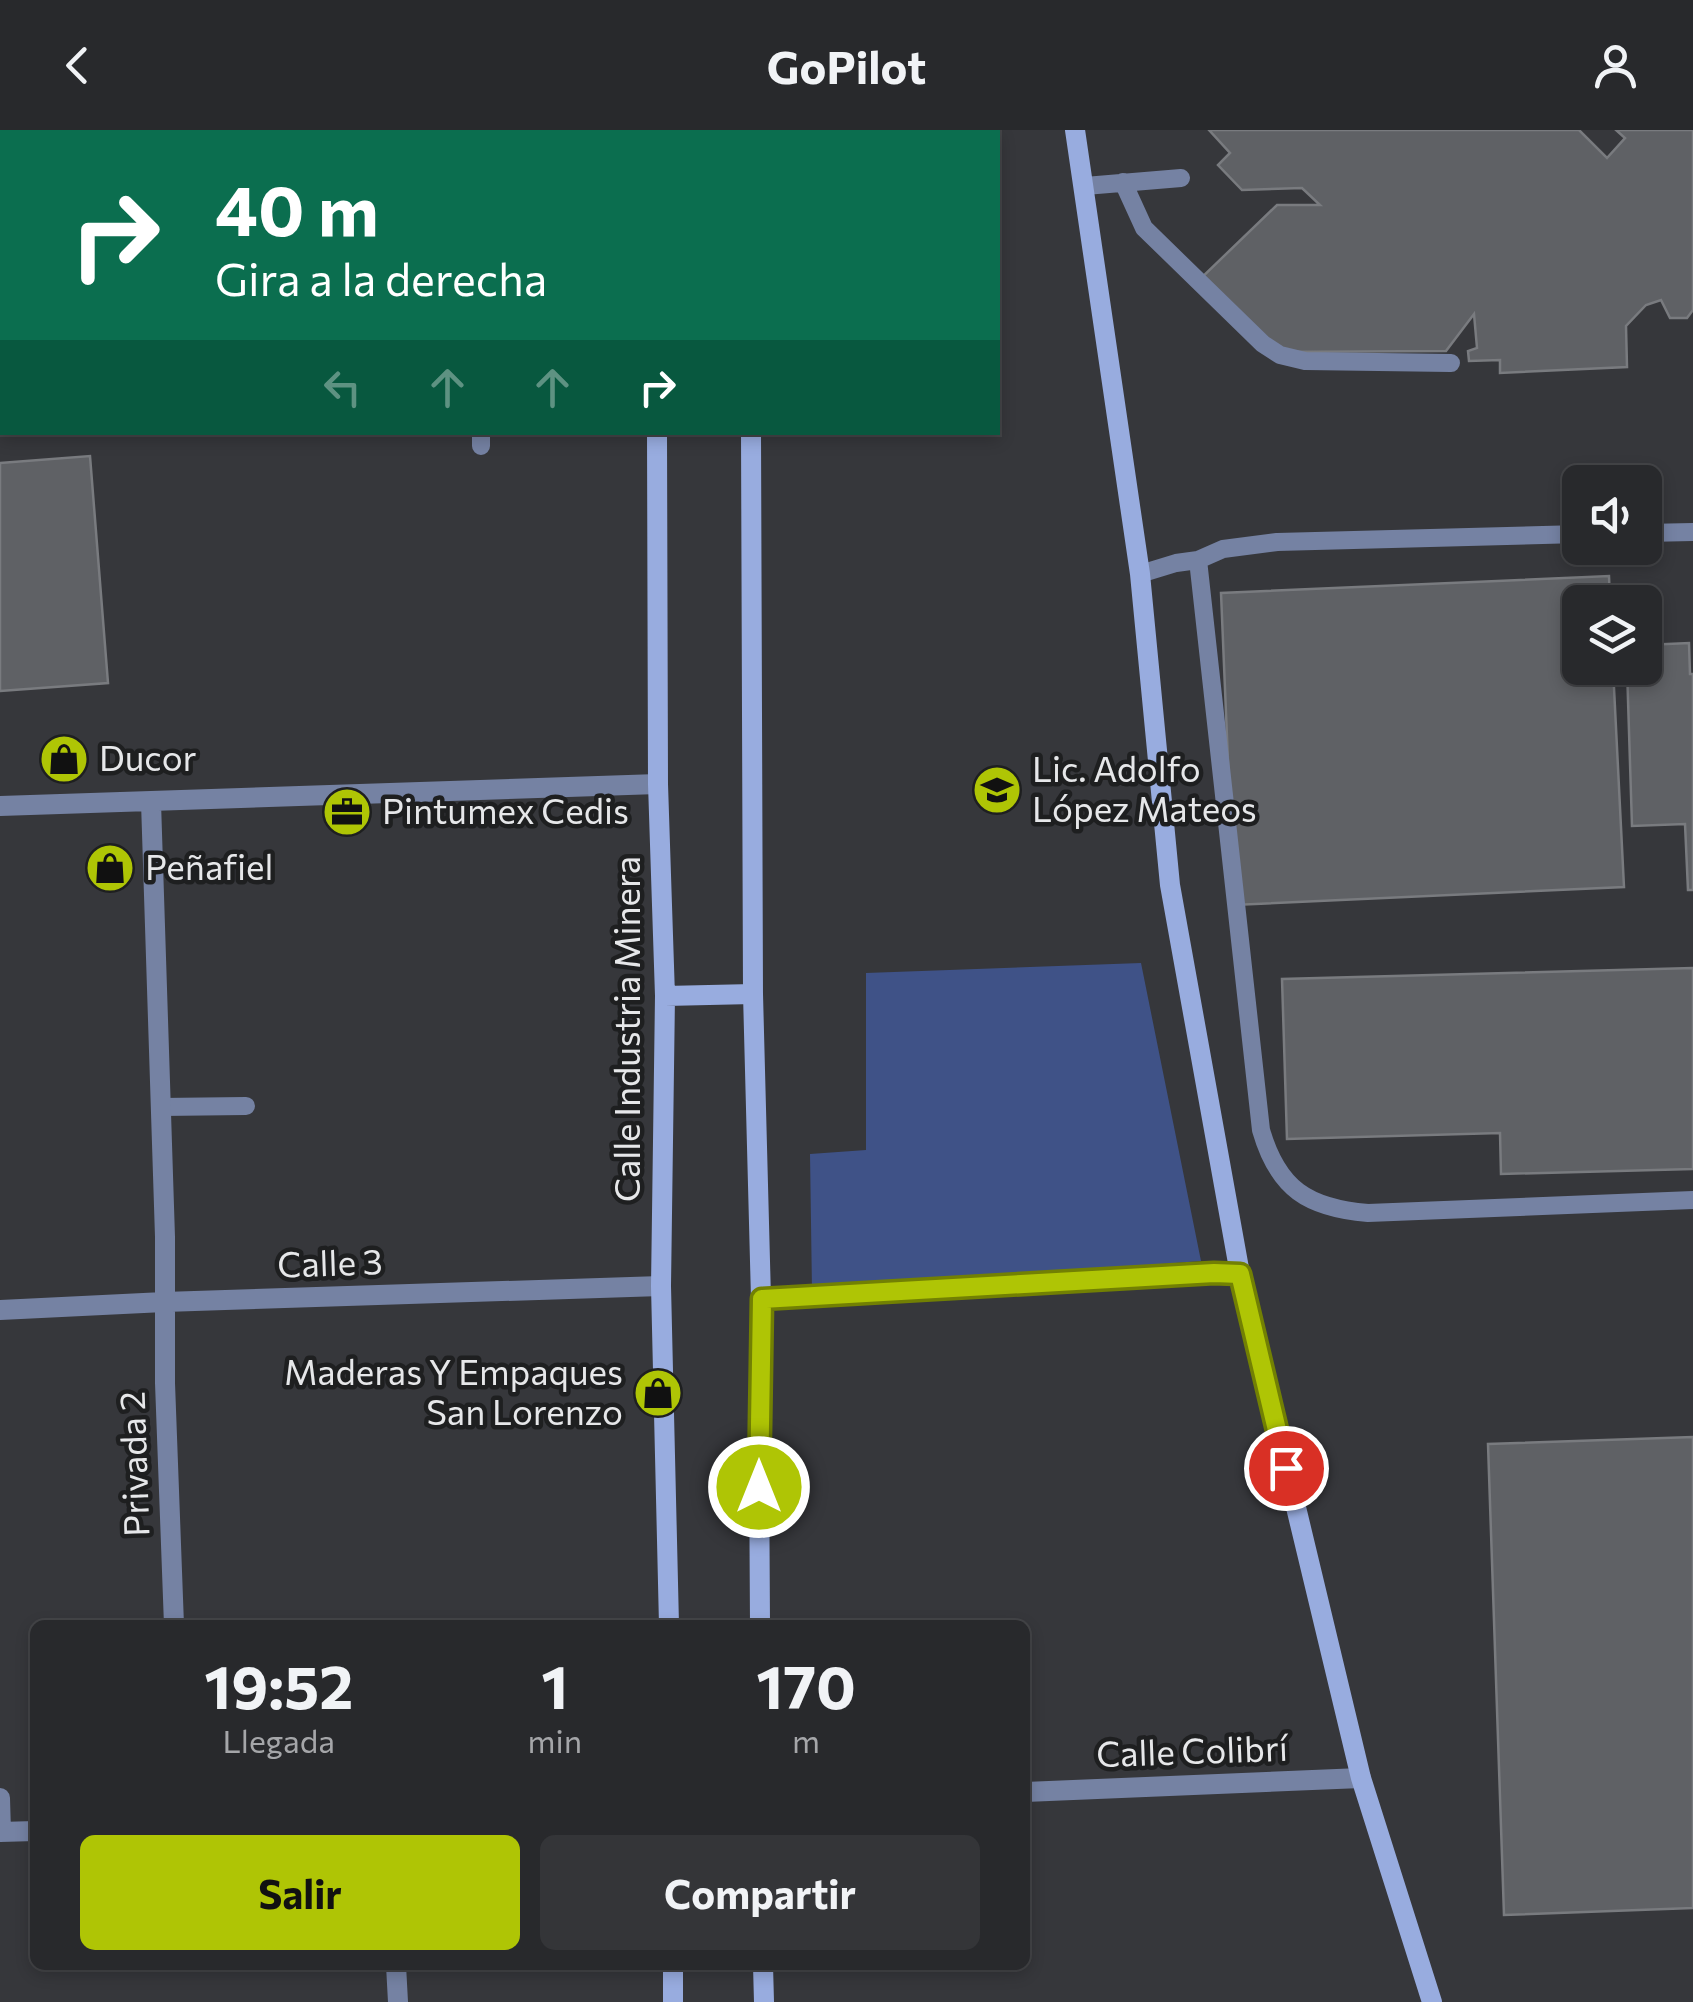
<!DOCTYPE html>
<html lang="es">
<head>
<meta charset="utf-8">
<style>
	:root { --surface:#28292c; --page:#343538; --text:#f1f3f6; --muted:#a5a6a9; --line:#444548; --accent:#afc505 }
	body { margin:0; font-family:Commissioner,sans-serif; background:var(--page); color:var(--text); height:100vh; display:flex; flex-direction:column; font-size:38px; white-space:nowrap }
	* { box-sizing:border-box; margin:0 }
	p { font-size:32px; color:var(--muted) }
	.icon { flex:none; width:55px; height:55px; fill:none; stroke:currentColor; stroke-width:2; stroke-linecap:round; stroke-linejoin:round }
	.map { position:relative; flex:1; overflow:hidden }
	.details { position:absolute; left:30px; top:1490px; width:1000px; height:350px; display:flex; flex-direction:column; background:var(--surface); border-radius:15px; box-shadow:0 5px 15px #0003,0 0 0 2px var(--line) }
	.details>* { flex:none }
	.guide { position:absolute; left:0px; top:0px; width:1000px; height:305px; box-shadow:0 5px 15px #0003,0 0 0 2px var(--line); background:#0b6e4f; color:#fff; overflow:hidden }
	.tools { position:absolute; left:1562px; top:335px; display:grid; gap:20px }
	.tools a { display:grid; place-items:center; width:100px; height:100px; border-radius:15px; background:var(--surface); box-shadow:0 5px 15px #0003,0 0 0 2px var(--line); font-size:50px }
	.pin { position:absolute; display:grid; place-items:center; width:85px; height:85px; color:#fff; margin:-42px; border:5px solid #fff; border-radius:50%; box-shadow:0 2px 10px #0007 }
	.me { position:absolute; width:110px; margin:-55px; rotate:0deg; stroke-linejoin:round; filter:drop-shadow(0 0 8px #0008) }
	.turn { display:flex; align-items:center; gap:35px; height:210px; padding:0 50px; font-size:45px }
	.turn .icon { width:130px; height:130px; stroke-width:2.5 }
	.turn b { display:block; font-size:70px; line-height:85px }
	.lanes { display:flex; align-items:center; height:95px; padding:0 50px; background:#0003; justify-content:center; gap:50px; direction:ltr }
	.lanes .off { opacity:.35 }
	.eta { display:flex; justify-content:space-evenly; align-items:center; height:170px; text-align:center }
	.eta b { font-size:60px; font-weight:700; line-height:70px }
	.primary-button { display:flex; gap:20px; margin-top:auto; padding:20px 50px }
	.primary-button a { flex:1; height:115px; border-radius:15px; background:var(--accent); color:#111; font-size:40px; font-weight:700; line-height:115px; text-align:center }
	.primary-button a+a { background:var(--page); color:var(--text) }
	header { display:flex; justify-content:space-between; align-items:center; height:130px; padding:0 50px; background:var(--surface); font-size:45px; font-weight:700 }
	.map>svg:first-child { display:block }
	.green { fill:#3f5287 }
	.building { fill:#5f6165; stroke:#797b7f; stroke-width:2.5 }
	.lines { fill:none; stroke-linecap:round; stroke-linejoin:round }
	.lane { stroke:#7582a3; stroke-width:18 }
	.street { stroke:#7582a3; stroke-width:20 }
	.secondary { stroke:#98acdf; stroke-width:20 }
	.route-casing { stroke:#728003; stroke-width:25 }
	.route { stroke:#afc505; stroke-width:18 }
	.labels { text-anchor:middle; stroke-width:9; stroke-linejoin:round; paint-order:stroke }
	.poi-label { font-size:35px; fill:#e6e7e9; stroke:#1e1f20; text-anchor:start }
	.street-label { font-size:35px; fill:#e6e7e9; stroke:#1e1f20 }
</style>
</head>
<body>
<header><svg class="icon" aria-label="back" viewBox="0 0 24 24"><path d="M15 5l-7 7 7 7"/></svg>GoPilot<svg class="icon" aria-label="person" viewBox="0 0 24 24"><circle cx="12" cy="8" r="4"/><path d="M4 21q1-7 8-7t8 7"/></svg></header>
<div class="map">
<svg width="1693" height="1872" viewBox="0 0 1693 1872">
	<rect width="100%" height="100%" fill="#36373b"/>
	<path class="green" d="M1141 833 1201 1131 812 1161 810 1024 866 1020V843Z"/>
	<path class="building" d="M1209 0H1579L1607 28 1625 8 1616 0H1693V180L1687 188H1670L1661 170 1646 175 1626 196 1627 237 1500 243V230L1469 231 1468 221 1477 218 1474 184 1446 221 1268 222 1197 152 1277 75H1320L1302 58 1242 60 1218 35 1230 23Z
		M90 326 108 553 0 561V333Z
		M1609 446 1610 472H1580V538H1613L1624 757 1234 775 1221 463Z
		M1689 513 1690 544H1693V760H1688L1685 694 1632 696 1627 538H1645V515Z
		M1693 838V1039L1501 1044 1500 1003 1287 1009 1282 849Z
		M1693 1307V1778L1504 1785 1488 1314Z"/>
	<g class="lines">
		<path class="lane" d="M1123 52 1144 98 1263 214 1280 225 1305 231 1451 233
			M1085 56 1181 48
			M481 316V302
			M1645 403 1693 402
			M1198 430 1261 1000C1278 1059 1308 1078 1368 1083L1693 1070
			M1140 444 1176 433 1198 430 1223 419 1277 412 1580 404
			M161 977 246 976"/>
		<path class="street" d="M235 2 283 0
			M0 15H2
			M151 672 165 1107V1253L174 1495
			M0 676 658 654
			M761 1169 1214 1143 1240 1144
			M0 1180 164 1172 661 1156
			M1025 1662 1361 1648
			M0 1668 1 1702
			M0 1702 35 1701
			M396 1835 398 1872"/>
		<path class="secondary" d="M656 0V2
			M749 0V2
			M1075 0 1140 444 1170 755 1240 1144 1361 1648 1432 1872
			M657 302 658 654 665 866 661 1156 669 1495
			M751 302 753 864 761 1169 759 1322 760 1495
			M665 866 753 864
			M673 1835V1872
			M763 1835 764 1872"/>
	</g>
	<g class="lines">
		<g class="route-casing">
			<path id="route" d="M759 1357 762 1169 1214 1143 1240 1144 1286 1338"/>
		</g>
		<use href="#route" class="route"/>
	</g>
	<defs>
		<g id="shop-disc" transform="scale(2.5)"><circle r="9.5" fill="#afc505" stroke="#1e1f20"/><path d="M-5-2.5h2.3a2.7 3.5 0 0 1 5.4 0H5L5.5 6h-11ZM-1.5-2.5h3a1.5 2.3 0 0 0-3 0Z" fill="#111"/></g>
		<g id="school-disc" transform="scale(2.5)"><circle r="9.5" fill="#afc505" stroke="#1e1f20"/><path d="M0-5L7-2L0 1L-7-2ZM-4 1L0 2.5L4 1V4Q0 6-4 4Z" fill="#111"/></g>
		<g id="office-disc" transform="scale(2.5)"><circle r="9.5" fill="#afc505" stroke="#1e1f20"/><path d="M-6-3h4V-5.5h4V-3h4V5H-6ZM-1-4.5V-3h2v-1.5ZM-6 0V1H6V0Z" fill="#111"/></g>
	</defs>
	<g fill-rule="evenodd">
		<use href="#shop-disc" x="64" y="629"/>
		<use href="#school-disc" x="997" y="660"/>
		<use href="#office-disc" x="347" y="682"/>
		<use href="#shop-disc" x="110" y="738"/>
		<use href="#shop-disc" x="658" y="1263"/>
	</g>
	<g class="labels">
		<g class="poi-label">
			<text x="99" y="641">Ducor</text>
			<text x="1032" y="652">Lic. Adolfo<tspan x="1032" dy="40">López Mateos</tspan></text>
			<text x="382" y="694">Pintumex Cedis</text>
			<text x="145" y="750">Peñafiel</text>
			<text x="623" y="1255" text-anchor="end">Maderas Y Empaques<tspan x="623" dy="40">San Lorenzo</tspan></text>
		</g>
		<g class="street-label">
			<text transform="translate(628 899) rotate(-90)" y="12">Calle Industria Minera</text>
			<text transform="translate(330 1134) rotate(-2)" y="12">Calle 3</text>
			<text transform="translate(135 1334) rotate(-92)" y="12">Privada 2</text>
			<text transform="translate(1192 1622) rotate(-2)" y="12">Calle Colibrí</text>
		</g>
	</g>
</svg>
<div class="tools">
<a><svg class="icon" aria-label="sound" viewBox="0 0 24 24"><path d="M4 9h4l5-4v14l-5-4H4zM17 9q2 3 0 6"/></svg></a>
<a><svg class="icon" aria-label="layers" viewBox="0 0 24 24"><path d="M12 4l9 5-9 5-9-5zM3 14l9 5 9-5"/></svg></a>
</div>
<div class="pin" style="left:1286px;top:1338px;background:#d93025"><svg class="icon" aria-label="arrive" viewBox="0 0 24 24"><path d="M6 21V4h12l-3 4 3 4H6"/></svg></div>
<svg class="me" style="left:759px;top:1357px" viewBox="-20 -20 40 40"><circle r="17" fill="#afc505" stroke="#fff" stroke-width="3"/><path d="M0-11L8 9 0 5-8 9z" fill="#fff"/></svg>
<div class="guide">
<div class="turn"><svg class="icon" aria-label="right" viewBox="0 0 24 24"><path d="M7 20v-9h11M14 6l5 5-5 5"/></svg><div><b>40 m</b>Gira a la derecha</div></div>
<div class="lanes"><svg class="icon off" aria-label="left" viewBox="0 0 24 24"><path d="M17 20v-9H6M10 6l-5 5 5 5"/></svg><svg class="icon off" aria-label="ahead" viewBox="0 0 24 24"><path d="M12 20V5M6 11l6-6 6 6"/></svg><svg class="icon off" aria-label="ahead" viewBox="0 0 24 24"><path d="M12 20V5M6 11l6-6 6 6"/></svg><svg class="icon" aria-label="right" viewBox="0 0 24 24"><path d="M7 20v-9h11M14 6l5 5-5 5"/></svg></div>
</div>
<section class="details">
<div class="eta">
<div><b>19:52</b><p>Llegada</p></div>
<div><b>1</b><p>min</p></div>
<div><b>170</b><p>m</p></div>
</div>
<div class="primary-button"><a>Salir</a><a>Compartir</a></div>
</section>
</div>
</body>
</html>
